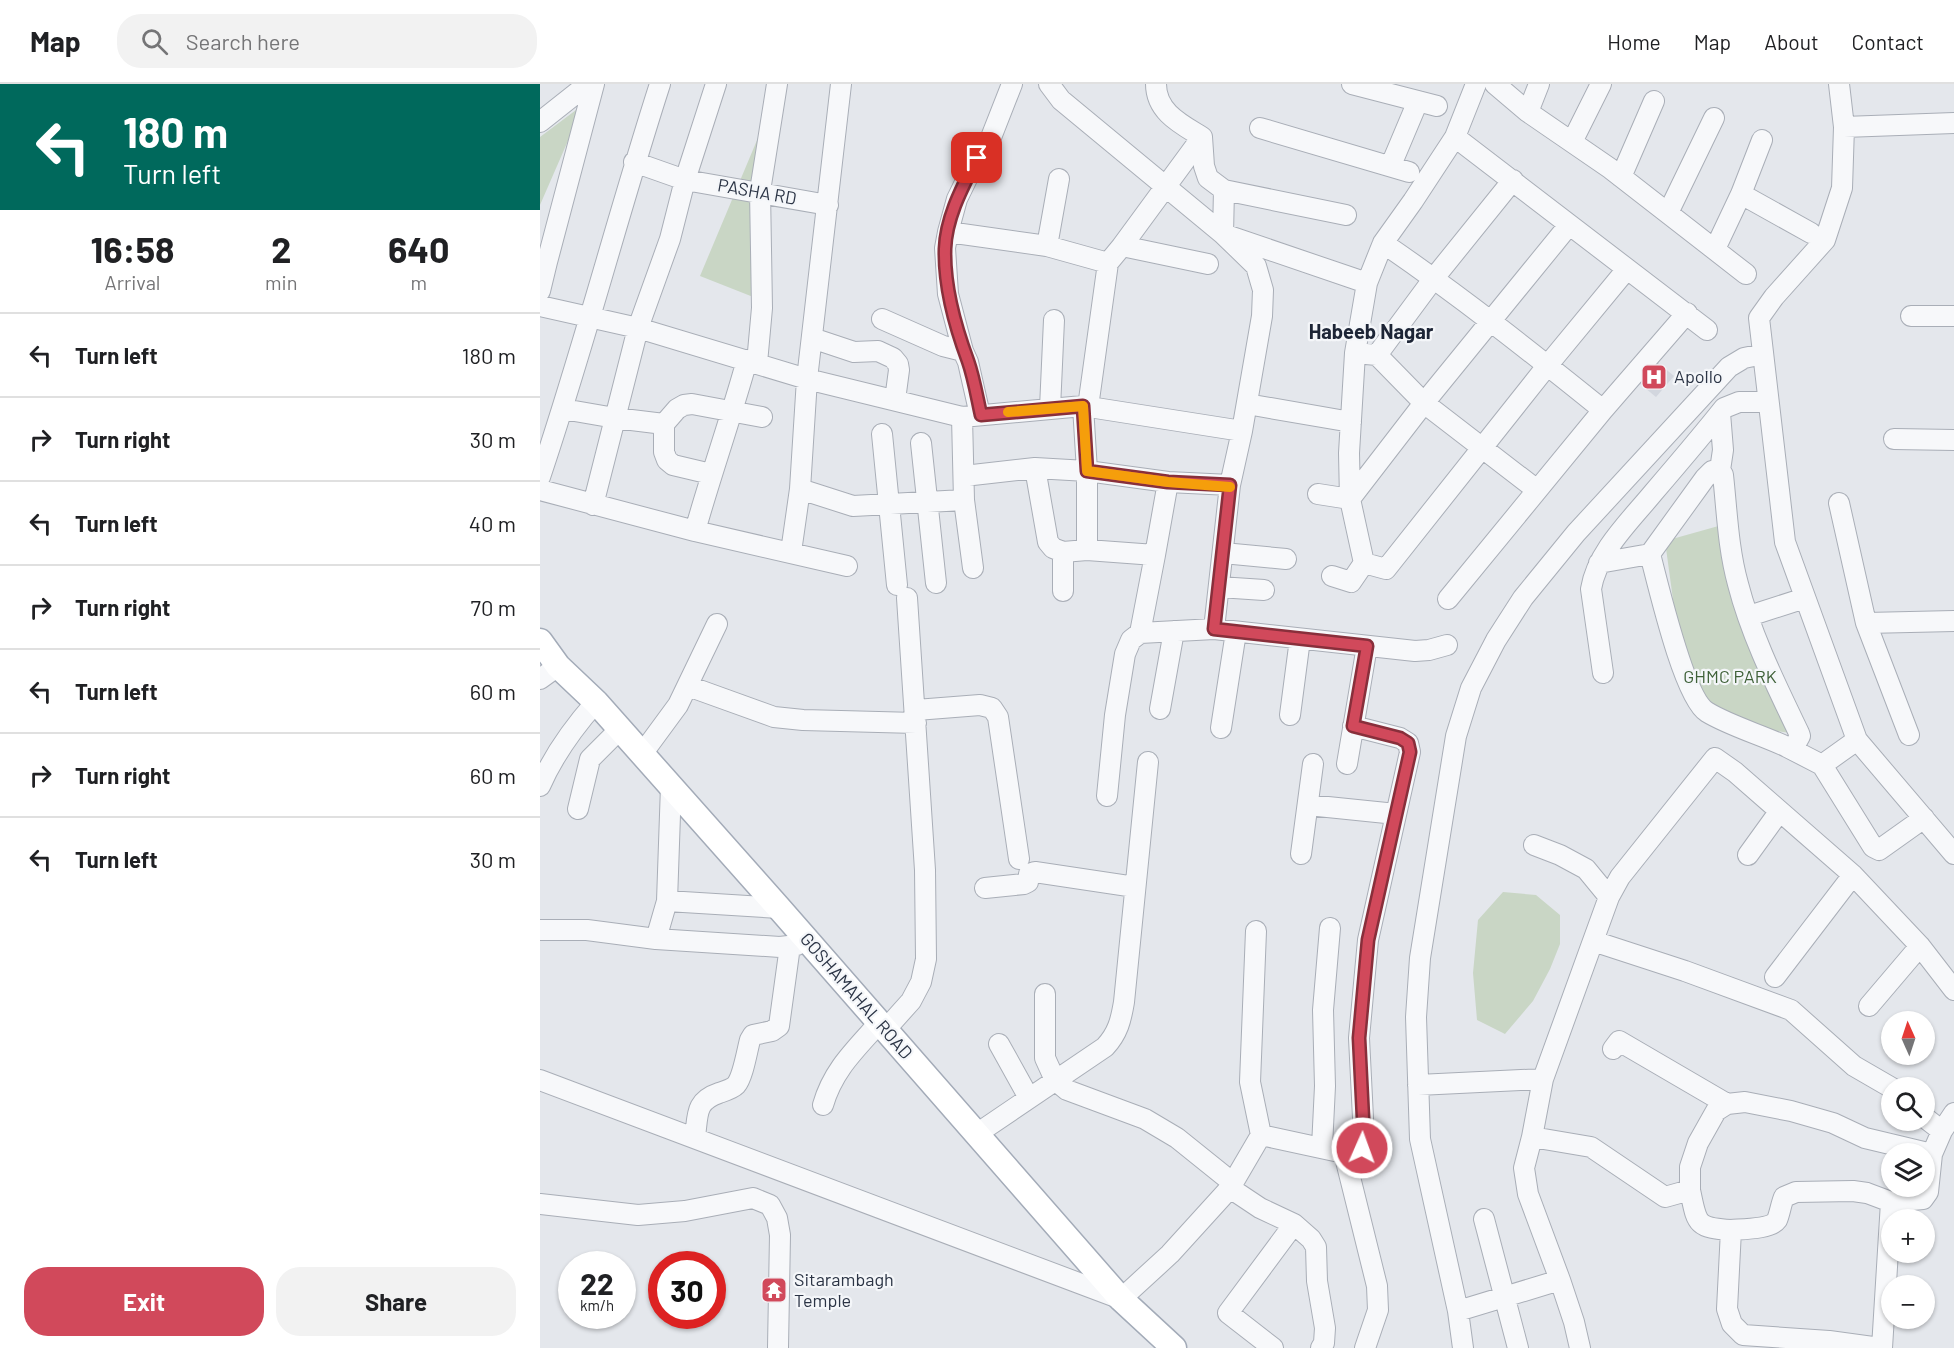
<!DOCTYPE html>
<html lang="en">
<head>
<meta charset="utf-8">
<style>
	:root { --surface:#fff; --page:#f2f2f2; --text:#202124; --muted:#757577; --line:#e0e0e0; --accent:#d1495b }
	body { margin:0; font-family:Barlow,sans-serif; background:var(--page); color:var(--text); height:100vh; display:flex; flex-direction:column; font-size:22px; white-space:nowrap }
	* { box-sizing:border-box; margin:0 }
	p { font-size:20px; color:var(--muted) }
	.icon { flex:none; width:33px; height:33px; fill:none; stroke:currentColor; stroke-width:2; stroke-linecap:round; stroke-linejoin:round }
	.map { position:relative; flex:1; overflow:hidden }
	.details { display:flex; flex-direction:column; background:var(--surface); width:540px }
	.details>* { flex:none }
	.banner { background:#00695c; color:#fff; overflow:hidden }
	.needle { width:39px; rotate:357deg }
	.buttons { position:absolute; left:1341px; top:927px; display:grid; gap:12px }
	.buttons a { display:grid; place-items:center; width:54px; height:54px; border-radius:50%; background:var(--surface); box-shadow:0 2px 4px #0004; font-size:30px }
	.speed { position:absolute; left:18px; top:1167px; display:flex; gap:12px; font-size:30px; font-weight:700; text-align:center }
	.speed>* { display:grid; place-content:center; width:78px; height:78px; border-radius:50%; background:var(--surface); box-shadow:0 2px 4px #0004; line-height:1 }
	.speed small { font-size:15px; font-weight:400 }
	.speed .limit { border:9px solid #d22; background:#fff; color:#111 }
	.pin { position:absolute; display:grid; place-items:center; width:51px; height:51px; color:#fff; margin:-26px; border-radius:12px; box-shadow:0 3px 9px #0006 }
	.me { position:absolute; width:66px; margin:-33px; rotate:2deg; stroke-linejoin:round; filter:drop-shadow(0 0 4px #0008) }
	.turn { display:flex; align-items:center; gap:21px; height:126px; padding:0 24px; font-size:27px }
	.turn .icon { width:78px; height:78px; stroke-width:2.5 }
	.turn b { display:block; font-size:42px; line-height:51px }
	.eta { display:flex; justify-content:space-evenly; align-items:center; height:102px; text-align:center }
	.eta b { font-size:36px; font-weight:700; line-height:42px }
	.primary-button { display:flex; gap:12px; margin-top:auto; padding:12px 24px }
	.primary-button a { flex:1; height:69px; border-radius:24px; background:var(--accent); color:#fff; font-size:24px; font-weight:700; line-height:69px; text-align:center }
	.primary-button a+a { background:var(--page); color:var(--text) }
	ul { padding:0; list-style:none }
	li { display:flex; align-items:center; gap:18px; height:84px; padding:0 24px; border-top:2px solid var(--line) }
	li div { flex:1 }
	li b { display:block; font-size:22px }
	li em { font-style:normal }
	header { display:flex; align-items:center; gap:36px; box-sizing:border-box; height:84px; padding:0 30px; background:var(--surface); border-bottom:2px solid var(--line) }
	header strong { font-size:28px }
	nav { display:flex; gap:33px; margin-inline-start:auto; font-size:21px }
	.search { width:420px; height:54px; background:var(--page); display:flex; align-items:center; gap:15px; box-sizing:border-box; padding:0 21px; border-radius:24px; color:var(--muted); font-size:22px }
	main { display:flex; flex:1; min-height:0 }
	.map>svg:first-child { display:block }
	.built { fill:#d2d6de }
	.green { fill:#c9d6c5 }
	.lines { fill:none; stroke-linecap:round; stroke-linejoin:round }
	.minor-casing { stroke:#a9aeb7; stroke-width:22 }
	.major-casing { stroke:#a3abb8; stroke-width:27 }
	.minor { stroke:#f7f8fa; stroke-width:20 }
	.major { stroke:#fff; stroke-width:24 }
	.route-casing { stroke:#882f3b; stroke-width:15 }
	.route { stroke:#d1495b; stroke-width:10 }
	.slow { stroke:#f59e0b; stroke-width:10 }
	.labels { text-anchor:middle; stroke-width:4.5; stroke-linejoin:round; paint-order:stroke }
	.street-label { font-size:18px; fill:#2b3445; stroke:#f4f6f9 }
	.poi-label { font-size:18px; fill:#2b3445; stroke:#f4f6f9; text-anchor:start }
	.park-label { font-size:18px; fill:#3f6138; stroke:#f4f6f9 }
	.neighbourhood-label { font-size:20px; font-weight:bold; fill:#1d2536; stroke:#f4f6f9 }
</style>
</head>
<body>
<header>
<strong>Map</strong>
<div class="search"><svg class="icon" aria-label="search" viewBox="0 0 24 24"><circle cx="10" cy="10" r="6"/><path d="M15 15l6 6"/></svg>Search here</div>
<nav><a>Home</a><a>Map</a><a>About</a><a>Contact</a></nav>
</header>
<main>
<section class="details">
<div class="banner">
<div class="turn"><svg class="icon" aria-label="left" viewBox="0 0 24 24"><path d="M17 20v-9H6M10 6l-5 5 5 5"/></svg><div><b>180 m</b>Turn left</div></div>
</div>
<div class="eta">
<div><b>16:58</b><p>Arrival</p></div>
<div><b>2</b><p>min</p></div>
<div><b>640</b><p>m</p></div>
</div>
<ul>
<li><svg class="icon" aria-label="left" viewBox="0 0 24 24"><path d="M17 20v-9H6M10 6l-5 5 5 5"/></svg><div><b>Turn left</b></div><em>180 m</em></li>
<li><svg class="icon" aria-label="right" viewBox="0 0 24 24"><path d="M7 20v-9h11M14 6l5 5-5 5"/></svg><div><b>Turn right</b></div><em>30 m</em></li>
<li><svg class="icon" aria-label="left" viewBox="0 0 24 24"><path d="M17 20v-9H6M10 6l-5 5 5 5"/></svg><div><b>Turn left</b></div><em>40 m</em></li>
<li><svg class="icon" aria-label="right" viewBox="0 0 24 24"><path d="M7 20v-9h11M14 6l5 5-5 5"/></svg><div><b>Turn right</b></div><em>70 m</em></li>
<li><svg class="icon" aria-label="left" viewBox="0 0 24 24"><path d="M17 20v-9H6M10 6l-5 5 5 5"/></svg><div><b>Turn left</b></div><em>60 m</em></li>
<li><svg class="icon" aria-label="right" viewBox="0 0 24 24"><path d="M7 20v-9h11M14 6l5 5-5 5"/></svg><div><b>Turn right</b></div><em>60 m</em></li>
<li><svg class="icon" aria-label="left" viewBox="0 0 24 24"><path d="M17 20v-9H6M10 6l-5 5 5 5"/></svg><div><b>Turn left</b></div><em>30 m</em></li>
</ul>
<div class="primary-button"><a>Exit</a><a>Share</a></div>
</section>
<div class="map">
<svg width="1414" height="1264" viewBox="0 0 1414 1264">
	<rect width="100%" height="100%" fill="#e4e7ec"/>
	<path class="built" d="M1112 274 1134 292 1116 313 1094 295Z"/>
	<path class="green" d="M233 18 226 218 160 192Z
		M44 20 0 121V53Z
		M1182 441 1257 650 1207 643 1162 619 1138 552 1125 457Z
		M963 808 996 811 1020 831V860L1010 885 993 917 965 950 937 936 933 889 938 836Z"/>
	<g class="lines">
		<g class="minor-casing">
			<path id="minor" d="M509 0 521 16 683 150 716 182 723 206 722 232 702 347 690 401 674 545
				M616 0C616 28 641 40 662 53L664 82 668 94 684 106 683 150 827 199
				M812 0 897 22
				M955 0 988 28 1071 85 1206 190
				M1299 0 1304 43 1302 104 1285 156 1234 213 1219 234 1245 458 1317 656 1414 770
				M988 28 999 0
				M0 38 48 0
				M1304 43 1414 39
				M720 44 869 88
				M915 53 1167 246
				M1032 58 1061 0
				M94 78 145 96 288 121
				M851 81 878 17
				M1081 93 1114 17
				M684 106 806 131
				M1201 110 1271 149
				M1128 129 1174 34
				M408 148 417 115 437 74 450 56 472 0
				M843 159C919 211 991 268 1063 326L908 515
				M507 162 568 179 582 162 668 180
				M582 162 662 53
				M1175 165 1201 110 1222 56
				M0 176 7 178 54 0
				M0 207 7 178
				M0 222 98 244 267 295 422 333 543 322 702 347
				M1371 232H1414
				M342 235 403 262 423 267
				M272 254 314 268 338 267 353 274 358 280 359 286 355 316
				M815 269 837 271 884 319 997 406
				M837 271 894 194 973 96
				M217 279 222 224 220 107 237 0
				M707 320 811 338
				M543 322 547 387V466
				M548 323 568 179
				M510 324 514 236
				M23 325 75 334 124 340
				M1063 326 1147 229
				M1180 329 1183 366 1180 386
				M440 331 428 278 423 267 408 210 405 164 408 148 507 162 519 95
				M422 333 424 416 433 484
				M342 350 357 501
				M1354 355 1414 356
				M381 359 396 499
				M495 384 508 458 513 464 523 468 547 466 615 471 600 549 591 556 585 570 575 631 567 712
				M171 390 133 381 127 376 124 368V340L137 325 144 321 152 320 222 333
				M424 392 495 384 547 387 628 398 690 401
				M0 393C44 263 78 130 120 0
				M260 405 313 422 424 416
				M0 406 155 447 307 482
				M778 410 810 415 884 319 1029 141
				M1299 419 1326 539
				M53 421 98 244 130 155 145 96 176 0
				M155 447C171 390 191 334 207 276
				M251 468 260 405 267 295 301 0
				M523 468V507
				M683 469 746 475
				M615 471 628 398
				M824 479 846 485 1007 282 1087 185
				M1059 479 1110 470 1165 394 1172 387 1180 386 1183 391C1187 427 1188 464 1198 500 1211 551 1236 601 1259 649L1260 652 1255 661 1247 663C1222 651 1190 642 1167 628 1144 614 1118 500 1110 470
				M792 492 811 498 824 479 810 415 809 369 815 269 827 199 843 159 873 117 915 53 936 0
				M679 503 724 506
				M1209 532 1265 514
				M600 549 674 545 875 567 889 566 907 561
				M1063 589 1051 505C1057 468 1090 437 1113 409 1137 381 1161 353 1184 324L1199 318H1228
				M0 595 18 582
				M148 602 234 633 263 636 376 639
				M620 625 634 547
				M376 626 440 621 452 624 458 633 479 775
				M750 631 760 555
				M681 644 696 548
				M1369 651 1326 539 1414 537
				M1247 663 1282 681 1333 763 1339 766 1384 734
				M102 670 138 621 177 540
				M807 680 827 562
				M1282 681 1317 656
				M0 702C14 670 33 644 56 618
				M768 721 856 730
				M38 725 50 675 80 645
				M994 761 1020 771 1046 785 1069 813
				M761 770 773 680
				M1208 771 1239 728
				M445 804 484 800 488 798 489 790 495 788 595 803
				M127 817 131 702
				M0 846H47L116 855 127 817 239 824
				M116 855 240 863 257 861 261 858
				M1053 857 1069 813 1080 793 1175 674 1195 688 1313 791 1380 862 1414 906
				M1235 893 1313 791
				M505 910V974L515 996 527 1006 605 1035 637 1054 688 1095 690 1104 720 1124 754 1140 771 1155 776 1163 777 1197 785 1244 784 1259 781 1264
				M1329 922 1380 862
				M345 946 371 917 381 898 386 875 385 786 367 514
				M459 960 489 1014
				M1073 965 1079 957 1187 1020
				M0 996 581 1215 630 1170 690 1104 721 1051 710 998 716 847
				M878 1001 1003 995
				M283 1021C293 986 315 966 339 939
				M1384 1033 1402 1047 1392 1070
				M1402 1047 1414 1029
				M438 1049 565 963C578 949 581 936 584 918L608 678
				M721 1051 804 1069 822 1064 824 1054 819 954 828 856 870 668 868 659 860 654 813 642
				M155 1053C158 1031 155 1017 179 1009 185 1007 192 1005 196 1001 203 993 207 967 210 956L213 951 232 947 239 942 250 862
				M992 1053 984 1084 988 1110 1020 1196 1034 1238 1040 1264
				M782 1063 785 1002 783 926 790 844
				M804 1069 837 1202 838 1226 825 1264
				M1150 1106V1083L1158 1059 1176 1027 1187 1020 1205 1018 1251 1027 1293 1039 1325 1054 1392 1070 1388 1108 1383 1115 1351 1118 1327 1109 1313 1107 1256 1108 1244 1113C1241 1120 1240 1129 1237 1136 1231 1145 1202 1145 1191 1146L1187 1225 1192 1240 1203 1251 1289 1257 1340 1264
				M0 1120 98 1131 145 1127 213 1114 230 1121 237 1134 240 1151 238 1264
				M944 1135 978 1264
				M1191 1146C1155 1144 1157 1139 1150 1106L1125 1113 1051 1063 992 1053 1003 995 1053 857 1145 887 1251 926 1314 982 1352 1004
				M918 1227 1020 1196
				M733 1264 688 1229 754 1140
				M923 1264 918 1227 880 1055 876 933 880 874 916 652 931 604 956 556 983 514 1036 449 1189 283 1204 274 1223 270
				M1342 1264 1351 1118"/>
		</g>
		<g class="major-casing">
			<path id="major" d="M0 557 18 582 56 618 239 824 581 1215 634 1264"/>
		</g>
		<use href="#minor" class="minor"/>
		<use href="#major" class="major"/>
	</g>
	<g class="lines">
		<g class="route-casing">
			<path id="route" d="M437 74C423 102 406 133 405 165 404 202 415 242 428 277 434 294 437 313 441 331L543 322 547 387 628 398 690 401 674 545 827 562 813 642 860 654 868 659 870 668 828 856 819 954 824 1054 822 1064"/>
		</g>
		<use href="#route" class="route"/>
		<path class="slow" d="M468 328 543 322 547 387 628 398 690 403"/>
	</g>
	<defs>
		<g id="hospital-square" transform="scale(1.35)"><rect x="-9" y="-9" width="18" height="18" rx="4" fill="#d1495b" stroke="#f4f6f9"/><path d="M-5-5h3v3.5h4V-5h3V5h-3V1.5h-4V5h-3Z" fill="#fff"/></g>
		<g id="temple-square" transform="scale(1.35)"><rect x="-9" y="-9" width="18" height="18" rx="4" fill="#d1495b" stroke="#f4f6f9"/><path d="M0-6L5-2H3V0L6.5 2.5H4V6H1.5V3h-3V6H-4V2.5H-6.5L-3 0V-2H-5Z" fill="#fff"/></g>
	</defs>
	<g fill-rule="evenodd">
		<use href="#hospital-square" x="1114" y="293"/>
		<use href="#temple-square" x="234" y="1206"/>
	</g>
	<g class="labels">
		<g class="street-label">
			<text transform="translate(217 108) rotate(10)" y="6">PASHA RD</text>
			<text transform="translate(316 912) rotate(49)" y="6">GOSHAMAHAL ROAD</text>
		</g>
		<g class="poi-label">
			<text x="1134" y="299">Apollo</text>
			<text x="254" y="1202">Sitarambagh<tspan x="254" dy="21">Temple</tspan></text>
		</g>
		<g class="park-label">
			<text x="1190" y="599">GHMC PARK</text>
		</g>
		<g class="neighbourhood-label">
			<text x="831" y="255">Habeeb Nagar</text>
		</g>
	</g>
</svg>
<div class="buttons">
<a><svg class="needle" viewBox="-14 -14 28 28"><path d="M0-13l5 13h-10z" fill="#e53935"/><path d="M0 13l5-13h-10z" fill="#757577"/></svg></a>
<a><svg class="icon" aria-label="search" viewBox="0 0 24 24"><circle cx="10" cy="10" r="6"/><path d="M15 15l6 6"/></svg></a>
<a><svg class="icon" aria-label="layers" viewBox="0 0 24 24"><path d="M12 4l9 5-9 5-9-5zM3 14l9 5 9-5"/></svg></a>
<a>+</a>
<a>−</a>
</div>
<div class="speed"><div>22<small>km/h</small></div><div class="limit">30</div></div>
<div class="pin" style="left:437px;top:74px;background:#d93025"><svg class="icon" aria-label="arrive" viewBox="0 0 24 24"><path d="M6 21V4h12l-3 4 3 4H6"/></svg></div>
<svg class="me" style="left:822px;top:1064px" viewBox="-20 -20 40 40"><circle r="17" fill="#d1495b" stroke="#fff" stroke-width="3"/><path d="M0-11L8 9 0 5-8 9z" fill="#fff"/></svg>
</div>
</main>
</body>
</html>
